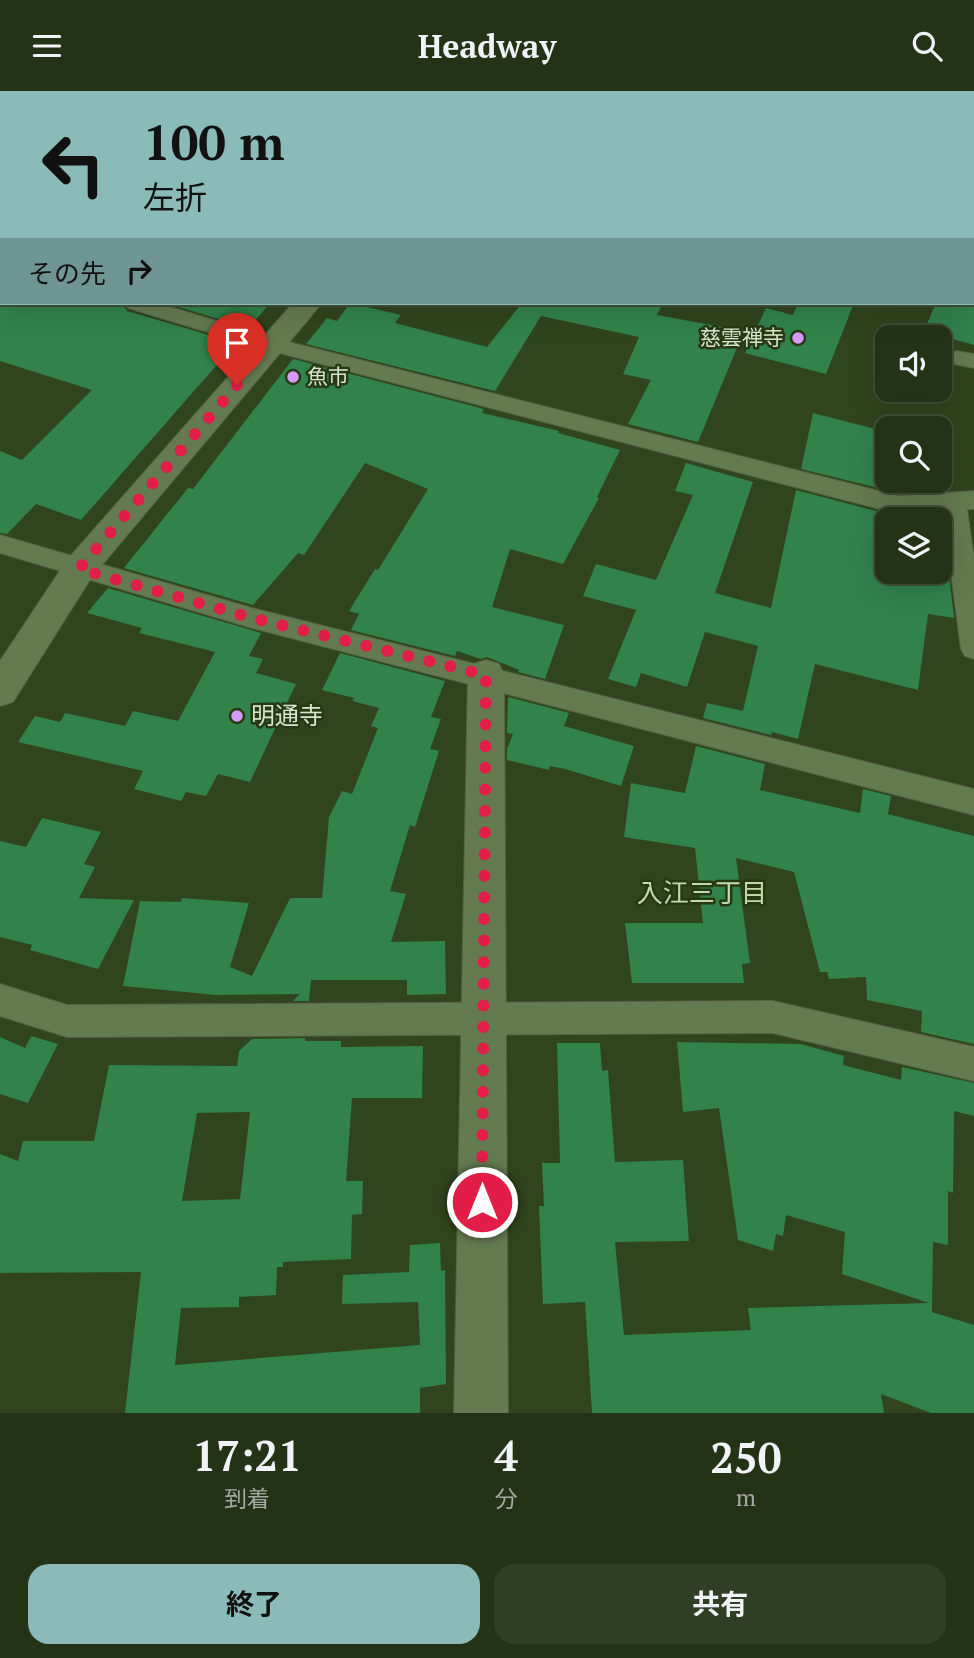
<!DOCTYPE html>
<html lang="ja">
<head>
<meta charset="utf-8">
<style>
	:root { --surface:#243316; --page:#303f23; --text:#f1f3f6; --muted:#a3aaa1; --line:#414e35; --accent:#8bbbb9 }
	body { margin:0; font-family:"PT Serif","Noto Sans JP",serif; background:var(--page); color:var(--text); height:100vh; display:flex; flex-direction:column; font-size:26px; white-space:nowrap }
	* { box-sizing:border-box; margin:0 }
	p { font-size:23px; color:var(--muted) }
	.icon { flex:none; width:38px; height:38px; fill:none; stroke:currentColor; stroke-width:2; stroke-linecap:round; stroke-linejoin:round }
	.map { position:relative; height:1322px; overflow:hidden }
	.side { display:flex; flex-direction:column; background:var(--surface); flex:1 }
	.side>* { flex:none }
	.hud { position:absolute; left:0px; top:0px; width:975px; height:214px; box-shadow:0 7px 28px #0002,0 0 0 2px var(--line); background:#8bbbb9; color:#111; overflow:hidden }
	.fabs { position:absolute; left:875px; top:234px; display:grid; gap:14px }
	.fabs a { display:grid; place-items:center; width:77px; height:77px; border-radius:14px; background:var(--surface); box-shadow:0 7px 28px #0002,0 0 0 2px var(--line); font-size:35px }
	.pin { position:absolute; display:grid; place-items:center; width:60px; height:60px; color:#fff; margin:-72px -30px; border-radius:50% 50% 50% 0; rotate:-45deg; box-shadow:0 0 7px #0007 }
	.pin .icon { rotate:45deg }
	.me { position:absolute; width:77px; margin:-38px; rotate:0deg; stroke-linejoin:round; filter:drop-shadow(0 0 5px #0008) }
	.turn { display:flex; align-items:center; gap:24px; height:147px; padding:0 28px; font-size:32px }
	.turn .icon { width:91px; height:91px; stroke-width:2.5 }
	.turn b { display:block; font-size:49px; line-height:60px }
	.then { display:flex; align-items:center; height:66px; padding:0 28px; background:#0003; gap:14px; font-size:26px }
	.eta { display:flex; justify-content:space-evenly; align-items:center; height:119px; text-align:center }
	.eta b { font-size:42px; font-weight:700; line-height:49px }
	.primary-button { display:flex; gap:14px; margin-top:auto; padding:14px 28px }
	.primary-button a { flex:1; height:80px; border-radius:21px; background:var(--accent); color:#111; font-size:28px; font-weight:700; line-height:80px; text-align:center }
	.primary-button a+a { background:var(--page); color:var(--text) }
	header { display:flex; justify-content:space-between; align-items:center; height:91px; padding:0 28px; background:var(--surface); font-size:32px; font-weight:700 }
	.map>svg:first-child { display:block }
	.building { fill:#31824b; fill-rule:evenodd }
	.lines { fill:none; stroke-linecap:round; stroke-linejoin:round }
	.street-casing { stroke:#51623f; stroke-width:2 }
	.secondary-casing { stroke:#51623f; stroke-width:2 }
	.street { fill:#647a50; fill-rule:evenodd }
	.secondary { fill:#647a50; fill-rule:evenodd }
	.route { stroke:#e11d48; stroke-width:12; stroke-dasharray:0 21.6 }
	.poi-dot { fill:#d59bfb; stroke:#263912; stroke-width:2.5 }
	.labels { text-anchor:middle; stroke-width:5; stroke-linejoin:round; paint-order:stroke }
	.far-poi-label { font-size:21px; fill:#d7e4cd; stroke:#263912; text-anchor:end }
	.poi-label { font-size:24px; fill:#d7e4cd; stroke:#263912; text-anchor:start }
	.neighbourhood-label { font-size:26px; fill:#c1daad; stroke:#263912 }
</style>
</head>
<body>
<header><svg class="icon" aria-label="menu" viewBox="0 0 24 24"><path d="M4 6h16M4 12h16M4 18h16"/></svg>Headway<svg class="icon" aria-label="search" viewBox="0 0 24 24"><circle cx="10" cy="10" r="6"/><path d="M15 15l6 6"/></svg></header>
<div class="map">
<svg width="974" height="1322" viewBox="0 0 974 1322">
	<rect width="100%" height="100%" fill="#30441d"/>
	<path class="building" d="M0 212H122L127 220 236 252 81 429 36 413 7 443 0 442V360L22 369 92 299 0 270Z
		M165 212H270L249 237Z
		M350 212 401 224 395 232 487 256 522 212H663L657 224 744 240 698 351 628 333 651 289 623 283 639 246 541 225 495 300 306 253 327 227 337 230Z
		M798 212H854L826 283 745 262 766 217 793 224Z
		M936 212H974V254L924 240Z
		M293 268 484 318 482 322 559 340 558 342 620 359 597 406 599 407 563 473 510 458 492 516 564 534 545 588 518 581 519 579 487 566 481 568 457 560 455 565 351 539 359 523 349 520 375 478 378 479 428 398 365 372 304 464 298 462 253 514 124 477 188 397 193 398Z
		M813 322 887 341V399L801 378Z
		M686 372 753 391 715 502 771 517 796 399 887 423V481L949 484 954 527 928 523 918 599 815 573 798 648 772 641 771 644 703 627 707 612 743 620 758 555 705 541 687 596 641 582 636 596 608 588 636 519 583 505 596 473 656 489 693 404 675 400Z
		M108 497 261 542 249 565 263 568 256 582 296 593 250 691 218 683 206 705 186 701 181 710 134 698 143 680 18 651 35 625 60 631 65 622 125 635 133 620 178 630 215 561 139 542 142 537 87 522Z
		M340 562 445 590 431 626 441 628 430 658 439 660 415 736 410 734 390 800 406 803 391 851 445 850 446 903 407 904V889H311L309 910H293L300 903 216 904 123 895 140 810 181 811 182 807 249 812 230 876 252 885 290 807H322L329 726 342 700 352 703 378 637 371 635 379 617 352 610 354 607 322 599Z
		M508 606 569 622 564 635 634 655 621 695 565 678 550 675 549 679 507 669V658L513 643 507 642Z
		M696 655 765 673 760 699 860 722 863 698 891 705 888 723 974 745V953L921 941 922 920 867 909 866 886 829 888 827 881H820L794 781 736 767 750 872 742 873 744 892H632L625 832H703L695 757 624 746 631 692 685 702Z
		M42 727 101 741 84 773 95 776 79 807 134 809 98 878 30 859 32 854 0 846V750L26 756Z
		M31 945 58 953 28 1012 0 1003V946L25 957Z
		M305 947V950H341V956L423 955 422 1007H352L346 1090H363L362 1123 352 1124 351 1168 283 1171V1176H277L276 1204 239 1206V1216L181 1217 175 1274 420 1254 418 1211 342 1213 343 1184 409 1181 410 1154 440 1152 441 1180 445 1179 446 1293 420 1297V1322H125L141 1181 0 1182V1063L18 1070 23 1050H94L109 974 237 975 239 960 252 948ZM250 1021 240 1108 182 1110 197 1022Z
		M677 951 801 953 844 965 843 974 901 989 902 976 974 992V1025L954 1020 953 1102 948 1100V1154L933 1151 932 1221 974 1234V1322H931L881 1303 884 1322H592L585 1211 543 1213 539 1115H544L542 1072H560L557 952H600L602 980 608 979 615 1071 683 1069 689 1150 615 1151 624 1244 751 1239 748 1217 929 1212 842 1183 845 1141 786 1124 783 1145 776 1143 773 1160 738 1149 719 1017 683 1021Z"/>
	<g class="lines">
		<g class="street-casing">
			<path id="street" d="M69 0H91L68 2Z
				M173 0H191L172 2Z
				M477 0H495L477 2Z
				M682 0H707L708 2H684Z
				M0 18H2L0 29Z
				M2 91V103L0 104V92Z
				M973 133H974V145H973Z
				M0 168H2V183H0Z
				M125 212H157L277 248 899 405 974 400V418H967L974 468V568L965 565 961 558 943 420 899 423 264 258 128 217Z
				M957 260 974 263V277L949 272 946 267 949 262Z
				M0 444 252 517 974 698V724L252 537 0 462Z
				M0 893 67 914 773 910 974 956V990L773 942 67 946 0 925Z"/>
		</g>
		<g class="secondary-casing">
			<path id="secondary" d="M536 0H561L534 2Z
				M293 212H322L91 487 13 611 0 615V570L67 469Z
				M486 569 499 573 504 584 508 1322H454L468 584 473 573Z"/>
		</g>
		<use href="#street" class="street"/>
		<use href="#secondary" class="secondary"/>
	</g>
	<g class="lines">
		<path class="route" d="M237 294 79 478 252 527 486 584 482 1111"/>
	</g>
	<g class="poi-dot">
		<circle cx="798" cy="247" r="7"/>
		<circle cx="293" cy="286" r="7"/>
		<circle cx="237" cy="625" r="7"/>
	</g>
	<g class="labels">
		<g class="far-poi-label">
			<text x="784" y="254">慈雲禅寺</text>
			<text x="307" y="293" text-anchor="start">魚市</text>
		</g>
		<g class="poi-label">
			<text x="251" y="633">明通寺</text>
		</g>
		<g class="neighbourhood-label">
			<text x="702" y="811">入江三丁目</text>
		</g>
	</g>
</svg>
<div class="fabs">
<a><svg class="icon" aria-label="sound" viewBox="0 0 24 24"><path d="M4 9h4l5-4v14l-5-4H4zM17 9q2 3 0 6"/></svg></a>
<a><svg class="icon" aria-label="search" viewBox="0 0 24 24"><circle cx="10" cy="10" r="6"/><path d="M15 15l6 6"/></svg></a>
<a><svg class="icon" aria-label="layers" viewBox="0 0 24 24"><path d="M12 4l9 5-9 5-9-5zM3 14l9 5 9-5"/></svg></a>
</div>
<div class="pin" style="left:237px;top:294px;background:#d93025"><svg class="icon" aria-label="arrive" viewBox="0 0 24 24"><path d="M6 21V4h12l-3 4 3 4H6"/></svg></div>
<svg class="me" style="left:482px;top:1111px" viewBox="-20 -20 40 40"><circle r="17" fill="#e11d48" stroke="#fff" stroke-width="3"/><path d="M0-11L8 9 0 5-8 9z" fill="#fff"/></svg>
<div class="hud">
<div class="turn"><svg class="icon" aria-label="left" viewBox="0 0 24 24"><path d="M17 20v-9H6M10 6l-5 5 5 5"/></svg><div><b>100 m</b>左折</div></div>
<div class="then">その先<svg class="icon" aria-label="right" viewBox="0 0 24 24"><path d="M7 20v-9h11M14 6l5 5-5 5"/></svg></div>
</div>
</div>
<section class="side">
<div class="eta">
<div><b>17:21</b><p>到着</p></div>
<div><b>4</b><p>分</p></div>
<div><b>250</b><p>m</p></div>
</div>
<div class="primary-button"><a>終了</a><a>共有</a></div>
</section>
</body>
</html>
